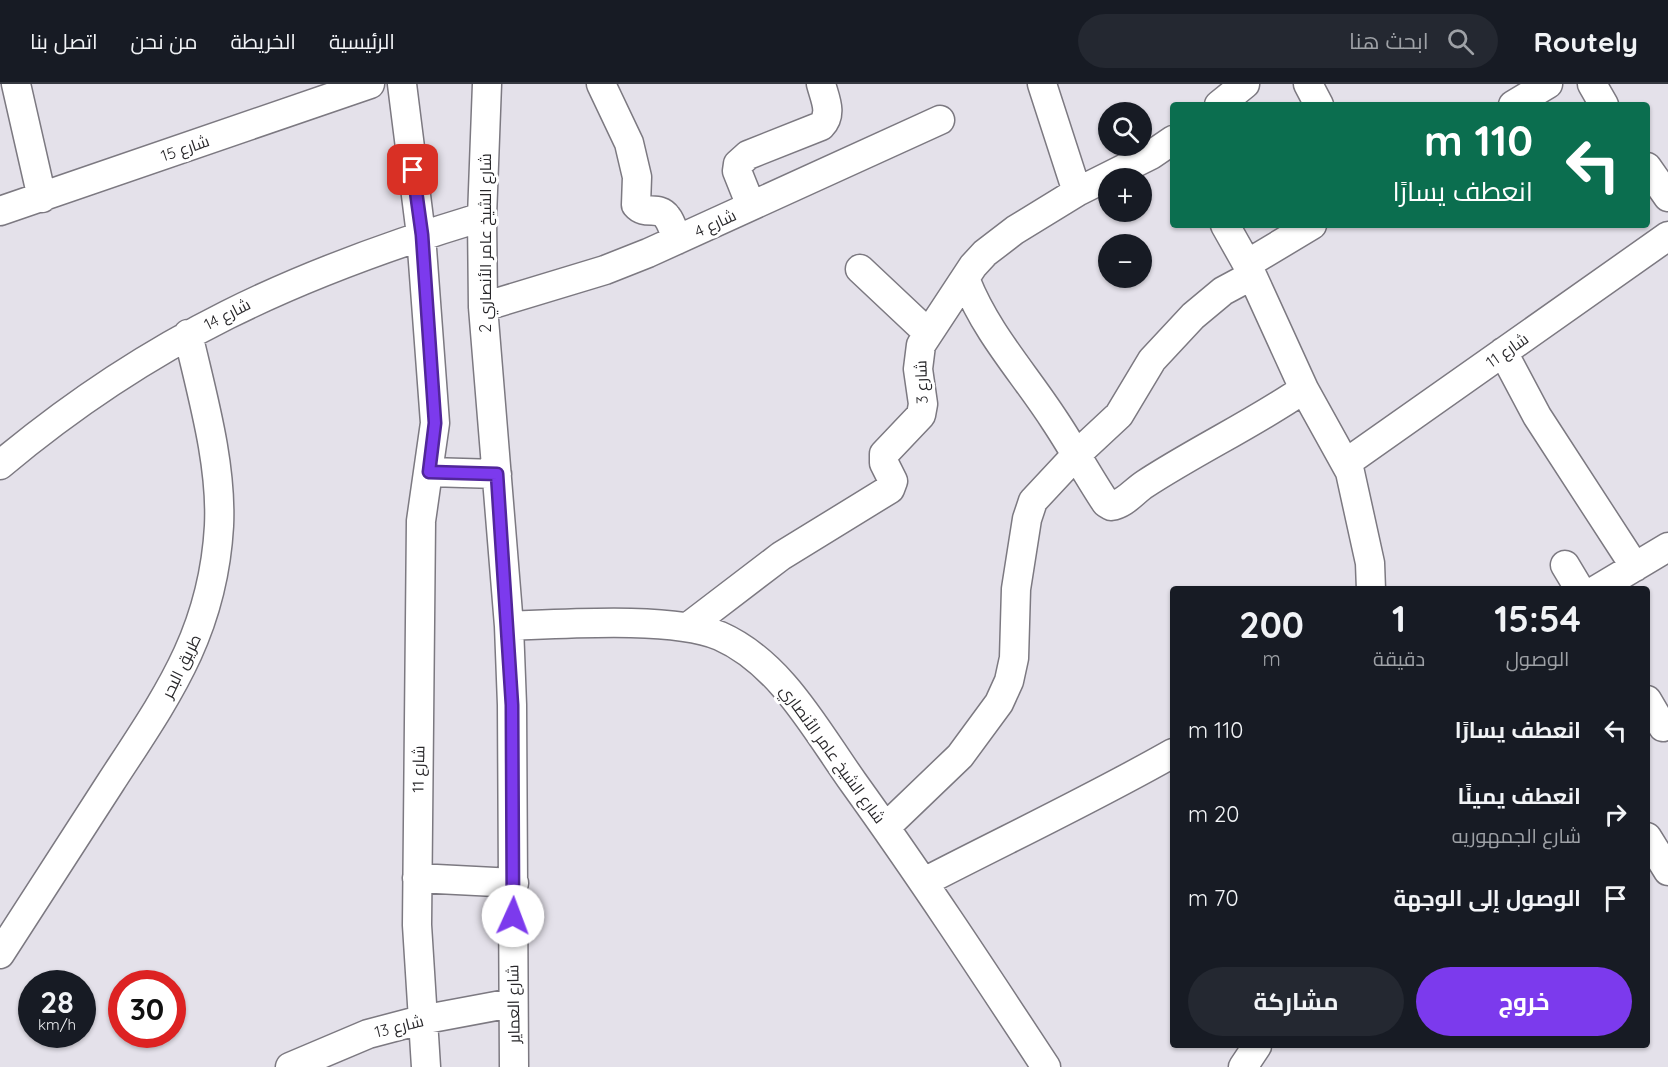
<!DOCTYPE html>
<html lang="ar">
<head>
<meta charset="utf-8">
<style>
	:root { --surface:#171b24; --page:#242831; --text:#f1f3f6; --muted:#9ea1a6; --line:#363941; --accent:#7c3aed }
	body { margin:0; font-family:Quicksand,Cairo,sans-serif; background:var(--page); color:var(--text); direction:rtl; height:100vh; display:flex; flex-direction:column; font-size:22px; white-space:nowrap }
	* { box-sizing:border-box; margin:0 }
	p { font-size:20px; color:var(--muted) }
	.icon { flex:none; width:33px; height:33px; fill:none; stroke:currentColor; stroke-width:2; stroke-linecap:round; stroke-linejoin:round }
	.map { position:relative; flex:1; overflow:hidden; direction:ltr }
	.drawer { position:absolute; left:1170px; top:502px; width:480px; height:462px; display:flex; flex-direction:column; background:var(--surface); border-radius:6px; box-shadow:0 2px 4px #0004; direction:rtl }
	.drawer>* { flex:none }
	.top-card { position:absolute; left:1170px; top:18px; width:480px; height:126px; border-radius:6px; box-shadow:0 2px 4px #0004; direction:rtl; background:#0b6e4f; color:#fff; overflow:hidden }
	.tools { position:absolute; left:1098px; top:18px; display:grid; gap:12px }
	.tools a { display:grid; place-items:center; width:54px; height:54px; border-radius:50%; background:var(--surface); box-shadow:0 2px 4px #0004; font-size:30px }
	.speed { position:absolute; left:18px; top:886px; display:flex; gap:12px; font-size:30px; font-weight:700; text-align:center }
	.speed>* { display:grid; place-content:center; width:78px; height:78px; border-radius:50%; background:var(--surface); box-shadow:0 2px 4px #0004; line-height:1 }
	.speed small { font-size:15px; font-weight:400 }
	.speed .limit { border:9px solid #d22; background:#fff; color:#111 }
	.pin { position:absolute; display:grid; place-items:center; width:51px; height:51px; color:#fff; margin:-26px; border-radius:12px; box-shadow:0 3px 9px #0006 }
	.me { position:absolute; width:66px; margin:-33px; rotate:2deg; stroke-linejoin:round; filter:drop-shadow(0 0 4px #0008) }
	.turn { display:flex; align-items:center; gap:21px; height:126px; padding:0 18px; font-size:27px }
	.turn .icon { width:78px; height:78px; stroke-width:2.5 }
	.turn b { display:block; font-size:42px; line-height:51px }
	.eta { display:flex; justify-content:space-evenly; align-items:center; height:102px; text-align:center }
	.eta b { font-size:36px; font-weight:700; line-height:42px }
	.cta { display:flex; gap:12px; margin-top:auto; padding:12px 18px }
	.cta a { flex:1; height:69px; border-radius:36px; background:var(--accent); color:#fff; font-size:24px; font-weight:700; line-height:69px; text-align:center }
	.cta a+a { background:var(--page); color:var(--text) }
	ul { padding:0; list-style:none }
	li { display:flex; align-items:center; gap:18px; height:84px; padding:0 18px }
	li div { flex:1 }
	li b { display:block; font-size:22px }
	li em { font-style:normal }
	header { display:flex; align-items:center; gap:36px; box-sizing:border-box; height:84px; padding:0 30px; background:var(--surface); border-bottom:2px solid var(--line) }
	header strong { font-size:28px }
	nav { display:flex; gap:33px; margin-inline-start:auto; font-size:21px }
	.search { width:420px; height:54px; background:var(--page); display:flex; align-items:center; gap:15px; box-sizing:border-box; padding:0 21px; border-radius:33px; color:var(--muted); font-size:22px }
	.map>svg:first-child { display:block }
	.lines { fill:none; stroke-linecap:round; stroke-linejoin:round }
	.street-casing { stroke:#7c7981; stroke-width:31 }
	.street { stroke:#fff; stroke-width:28 }
	.route-casing { stroke:#51269a; stroke-width:15 }
	.route { stroke:#7c3aed; stroke-width:10 }
	.labels { text-anchor:middle; stroke-width:6; stroke-linejoin:round; paint-order:stroke }
	.street-label { font-size:16px; fill:#29282b; stroke:#fff }
</style>
</head>
<body>
<header>
<strong>Routely</strong>
<div class="search"><svg class="icon" aria-label="search" viewBox="0 0 24 24"><circle cx="10" cy="10" r="6"/><path d="M15 15l6 6"/></svg>ابحث هنا</div>
<nav><a>الرئيسية</a><a>الخريطة</a><a>من نحن</a><a>اتصل بنا</a></nav>
</header>
<div class="map">
<svg width="1668" height="983" viewBox="0 0 1668 983">
	<rect width="100%" height="100%" fill="#e4e1ea"/>
	<g class="lines">
		<g class="street-casing">
			<path id="street" d="M16 0 42 114
				M402 0 421 151 435 339 421 437 417 841 426 983
				M487 0 482 133 483 223 509 542 512 621 514 983
				M601 0 629 59 637 93 636 121C645 132 659 121 667 133 672 139 674 149 677 156
				M1042 0 1077 108
				M1308 0 1319 21
				M1592 0 1604 21
				M1219 21 1245 0
				M1513 21 1548 0
				M1647 83 1668 113
				M751 122 737 87 738 80 748 71 821 42C833 30 825 15 821 0
				M0 127 370 0
				M1225 141 1247 180 1304 305 1350 388 1370 479 1371 506
				M1247 180 1312 141
				M860 185 928 249
				M966 197C987 250 1024 289 1055 337 1073 364 1088 392 1106 419L1111 422C1125 420 1134 407 1145 400 1197 366 1253 340 1304 305
				M483 223 605 186 648 169 940 36
				M1503 268 1537 332 1635 483
				M1346 379 1668 152
				M0 381C150 255 296 189 482 133
				M429 388 497 390
				M1565 481 1580 506
				M1596 506 1668 463
				M509 542C562 540 673 532 720 552 781 579 816 646 853 698 920 791 983 887 1046 983
				M688 543 781 472 890 405 893 397 884 379V370L921 331 923 320 918 285 921 261 973 182 985 169 1015 146 1077 108 1151 71 1173 56
				M1647 616 1663 643
				M886 743 960 672 999 619 1009 597 1014 574 1016 505 1027 435 1033 417 1075 372 1119 331 1152 276 1193 232 1223 207 1251 192
				M1647 753 1668 787
				M417 794 514 799
				M924 798C1007 755 1092 715 1173 669
				M0 870C37 813 74 756 111 698 167 612 213 549 219 442 222 379 202 311 188 250
				M290 983 368 950 421 936 512 919
				M1243 983 1257 962"/>
		</g>
		<use href="#street" class="street"/>
	</g>
	<g class="lines">
		<g class="route-casing">
			<path id="route" d="M413 86 422 151 435 339 429 388 497 390 512 621 513 832"/>
		</g>
		<use href="#route" class="route"/>
	</g>
	<g class="labels">
		<g class="street-label">
			<text transform="translate(185 64) rotate(-19)" y="6">شارع 15</text>
			<text transform="translate(715 139) rotate(-25)" y="6">شارع 4</text>
			<text transform="translate(485 159) rotate(-90)" y="6">شارع الشيخ عامر الأنصاري 2</text>
			<text transform="translate(227 230) rotate(-27)" y="6">شارع 14</text>
			<text transform="translate(1507 266) rotate(-35)" y="6">شارع 11</text>
			<text transform="translate(921 298) rotate(-92)" y="6">شارع 3</text>
			<text transform="translate(181 582) rotate(-64)" y="6">طريق البحر</text>
			<text transform="translate(833 670) rotate(54)" y="6">شارع الشيخ عامر الأنصاري</text>
			<text transform="translate(418 685) rotate(-89)" y="6">شارع 11</text>
			<text transform="translate(513 920) rotate(-91)" y="6">شارع العماير</text>
			<text transform="translate(399 942) rotate(-14)" y="6">شارع 13</text>
		</g>
	</g>
</svg>
<div class="tools">
<a><svg class="icon" aria-label="search" viewBox="0 0 24 24"><circle cx="10" cy="10" r="6"/><path d="M15 15l6 6"/></svg></a>
<a>+</a>
<a>−</a>
</div>
<div class="speed"><div>28<small>km/h</small></div><div class="limit">30</div></div>
<div class="pin" style="left:413px;top:86px;background:#d93025"><svg class="icon" aria-label="arrive" viewBox="0 0 24 24"><path d="M6 21V4h12l-3 4 3 4H6"/></svg></div>
<svg class="me" style="left:513px;top:832px" viewBox="-20 -20 40 40"><circle r="19" fill="#fff"/><path d="M0-13L10 11 0 6-10 11z" fill="#7c3aed"/></svg>
<div class="top-card">
<div class="turn"><svg class="icon" aria-label="left" viewBox="0 0 24 24"><path d="M17 20v-9H6M10 6l-5 5 5 5"/></svg><div><b>110 m</b>انعطف يسارًا</div></div>
</div>
<section class="drawer">
<div class="eta">
<div><b>15:54</b><p>الوصول</p></div>
<div><b>1</b><p>دقيقة</p></div>
<div><b>200</b><p>m</p></div>
</div>
<ul>
<li><svg class="icon" aria-label="left" viewBox="0 0 24 24"><path d="M17 20v-9H6M10 6l-5 5 5 5"/></svg><div><b>انعطف يسارًا</b></div><em>110 m</em></li>
<li><svg class="icon" aria-label="right" viewBox="0 0 24 24"><path d="M7 20v-9h11M14 6l5 5-5 5"/></svg><div><b>انعطف يمينًا</b><p>شارع الجمهوريه</p></div><em>20 m</em></li>
<li><svg class="icon" aria-label="arrive" viewBox="0 0 24 24"><path d="M6 21V4h12l-3 4 3 4H6"/></svg><div><b>الوصول إلى الوجهة</b></div><em>70 m</em></li>
</ul>
<div class="cta"><a>خروج</a><a>مشاركة</a></div>
</section>
</div>
</body>
</html>
